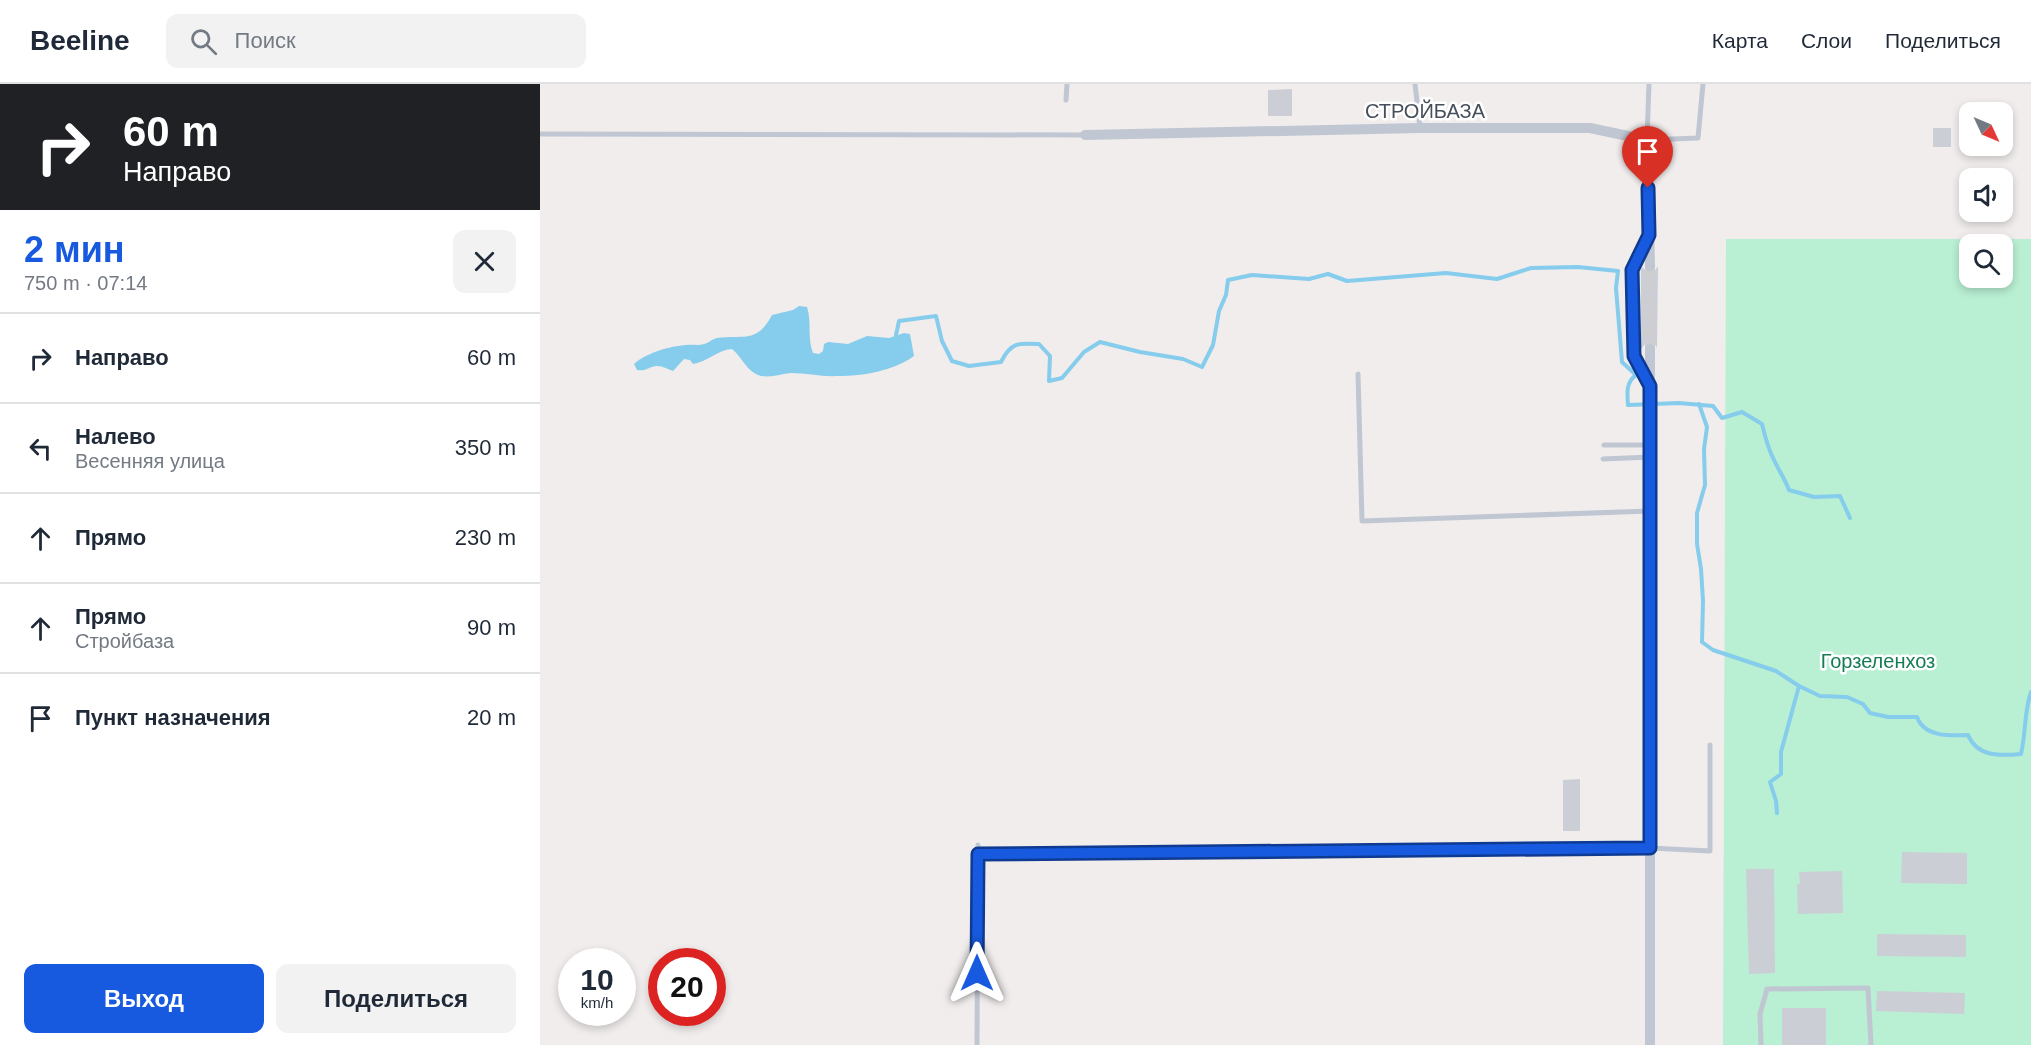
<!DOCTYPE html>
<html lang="ru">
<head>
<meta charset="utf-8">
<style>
	:root { --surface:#fff; --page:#f2f2f3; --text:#1f2937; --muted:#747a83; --line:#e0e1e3; --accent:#175adf }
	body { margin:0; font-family:Arial,sans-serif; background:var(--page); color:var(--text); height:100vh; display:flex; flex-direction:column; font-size:22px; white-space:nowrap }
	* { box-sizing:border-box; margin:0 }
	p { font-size:20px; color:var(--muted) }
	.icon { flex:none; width:33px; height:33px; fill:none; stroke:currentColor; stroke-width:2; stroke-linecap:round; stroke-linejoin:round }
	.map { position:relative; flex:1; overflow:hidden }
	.panel { display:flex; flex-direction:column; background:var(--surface); width:540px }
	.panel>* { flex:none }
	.hud { background:#202124; color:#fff; overflow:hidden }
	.needle { width:39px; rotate:134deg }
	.buttons { position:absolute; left:1419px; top:18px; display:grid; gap:12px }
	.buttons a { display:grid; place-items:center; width:54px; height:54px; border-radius:12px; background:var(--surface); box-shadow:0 3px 9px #0003; font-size:30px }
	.speed { position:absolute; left:18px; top:864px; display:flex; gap:12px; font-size:30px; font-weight:700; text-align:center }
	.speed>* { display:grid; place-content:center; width:78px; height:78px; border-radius:50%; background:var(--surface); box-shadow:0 3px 9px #0003; line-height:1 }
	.speed small { font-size:15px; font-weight:400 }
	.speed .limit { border:9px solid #d22; background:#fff; color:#111 }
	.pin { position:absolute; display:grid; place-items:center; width:51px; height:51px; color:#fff; margin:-62px -26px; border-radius:50% 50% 50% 0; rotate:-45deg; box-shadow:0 0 6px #0007 }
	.pin .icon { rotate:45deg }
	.me { position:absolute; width:66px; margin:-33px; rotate:0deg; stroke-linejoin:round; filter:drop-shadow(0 0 4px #0008) }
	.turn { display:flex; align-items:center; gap:21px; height:126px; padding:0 24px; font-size:27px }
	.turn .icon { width:78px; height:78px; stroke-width:2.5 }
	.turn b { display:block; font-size:42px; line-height:51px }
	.round { display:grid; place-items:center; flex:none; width:63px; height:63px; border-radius:12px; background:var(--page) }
	.summary { display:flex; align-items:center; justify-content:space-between; height:102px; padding:0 24px }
	h1 { font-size:36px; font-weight:600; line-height:45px; color:var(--accent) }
	.button { display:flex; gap:12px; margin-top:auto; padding:12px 24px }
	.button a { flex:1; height:69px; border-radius:12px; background:var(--accent); color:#fff; font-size:24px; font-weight:600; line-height:69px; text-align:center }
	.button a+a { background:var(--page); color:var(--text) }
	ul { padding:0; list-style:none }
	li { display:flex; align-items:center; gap:18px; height:90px; padding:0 24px; border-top:2px solid var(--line) }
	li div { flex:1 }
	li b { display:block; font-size:22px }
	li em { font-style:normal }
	header { display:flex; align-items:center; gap:36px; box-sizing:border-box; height:84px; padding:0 30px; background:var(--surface); border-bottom:2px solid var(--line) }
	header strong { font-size:28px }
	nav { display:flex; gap:33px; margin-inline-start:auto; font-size:21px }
	.search { width:420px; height:54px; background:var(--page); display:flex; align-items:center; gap:15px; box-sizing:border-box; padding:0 21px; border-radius:12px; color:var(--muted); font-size:22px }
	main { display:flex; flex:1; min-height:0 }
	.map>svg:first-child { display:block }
	.green { fill:#b9efd3; fill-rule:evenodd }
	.water { fill:#86ccec }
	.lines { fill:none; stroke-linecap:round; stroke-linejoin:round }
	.stream { stroke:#86ccec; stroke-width:4 }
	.building { fill:#ccced5 }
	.street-tunnel { stroke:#cecdcf; stroke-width:10; stroke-dasharray:10 5; stroke-linecap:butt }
	.lane { stroke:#c0c7d2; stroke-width:5 }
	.street { stroke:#c0c7d2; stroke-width:10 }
	.route-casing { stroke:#0f3a91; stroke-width:15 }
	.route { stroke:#175adf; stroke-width:10 }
	.labels { text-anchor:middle; stroke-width:5; stroke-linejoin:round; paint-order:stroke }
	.street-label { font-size:20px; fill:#454e5a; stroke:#fff }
	.park-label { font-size:20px; fill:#157c53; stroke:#fff }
</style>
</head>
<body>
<header>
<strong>Beeline</strong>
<div class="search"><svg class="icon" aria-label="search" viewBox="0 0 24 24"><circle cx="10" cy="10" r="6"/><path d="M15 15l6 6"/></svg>Поиск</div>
<nav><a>Карта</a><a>Слои</a><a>Поделиться</a></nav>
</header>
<main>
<section class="panel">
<div class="hud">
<div class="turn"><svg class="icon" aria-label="right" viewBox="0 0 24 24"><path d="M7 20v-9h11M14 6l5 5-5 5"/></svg><div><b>60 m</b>Направо</div></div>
</div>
<div class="summary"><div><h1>2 мин</h1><p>750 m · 07:14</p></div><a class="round"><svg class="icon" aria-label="close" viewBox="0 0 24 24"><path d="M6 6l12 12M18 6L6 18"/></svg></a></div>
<ul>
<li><svg class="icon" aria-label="right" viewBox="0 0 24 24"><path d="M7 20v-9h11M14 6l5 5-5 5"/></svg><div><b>Направо</b></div><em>60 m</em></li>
<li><svg class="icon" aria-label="left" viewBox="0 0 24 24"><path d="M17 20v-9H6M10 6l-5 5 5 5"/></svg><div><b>Налево</b><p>Весенняя улица</p></div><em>350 m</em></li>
<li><svg class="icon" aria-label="ahead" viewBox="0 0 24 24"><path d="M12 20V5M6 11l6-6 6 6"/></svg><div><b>Прямо</b></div><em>230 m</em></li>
<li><svg class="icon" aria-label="ahead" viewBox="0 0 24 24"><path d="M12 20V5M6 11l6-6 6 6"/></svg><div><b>Прямо</b><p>Стройбаза</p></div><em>90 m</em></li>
<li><svg class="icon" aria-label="arrive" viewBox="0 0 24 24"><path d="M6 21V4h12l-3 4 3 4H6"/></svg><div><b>Пункт назначения</b></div><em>20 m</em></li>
</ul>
<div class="button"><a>Выход</a><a>Поделиться</a></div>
</section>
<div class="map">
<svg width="1491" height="961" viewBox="0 0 1491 961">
	<rect width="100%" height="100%" fill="#f0edec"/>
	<path class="green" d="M1186 155H1491V961H1183ZM1430 160H1462V194H1430Z"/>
	<path class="water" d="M259 222 267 223C272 238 267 254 273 269L279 270 283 267 284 260 288 258 308 260 327 252 349 254 364 249 370 250 374 272C353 287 323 292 298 292 282 293 267 289 251 289 240 290 229 295 218 291 206 286 202 273 192 265 177 266 167 278 153 280L150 276 144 275 133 287C127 285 120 280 112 283 106 285 105 287 97 286L94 280C106 269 130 262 146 261 152 260 158 262 164 260 169 259 172 255 177 254 203 250 216 261 232 231L253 226Z"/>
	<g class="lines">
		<path class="stream" d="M356 251 359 237 396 232 402 257 412 277 429 282 461 278C471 258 478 259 499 260L510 272 509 297 522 294 544 268 560 258 600 268 643 275 662 283 673 261 679 227 686 211 688 196 712 191 769 195 788 190 807 197 906 189 957 195 991 184 1038 183 1078 187 1076 204 1082 278 1096 291C1086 298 1087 309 1088 321L1139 319 1173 322 1182 334 1202 328 1222 340C1225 352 1228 365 1234 376 1239 387 1245 395 1249 406L1274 413 1300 412 1310 434
			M1159 320 1167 343 1164 365 1165 401 1157 429V460L1161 485 1163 517 1162 558 1173 566 1236 587 1259 602 1280 612 1307 613 1323 620 1330 629 1348 633H1377C1384 653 1410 652 1428 651 1437 673 1460 672 1481 670 1486 649 1484 628 1491 608
			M1237 729 1236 717 1230 698 1241 690V668L1259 602"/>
	</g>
	<path class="building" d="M752 5V32H728V6Z
		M1393 44H1411V63H1393Z
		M1118 182 1117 264 1114 259 1109 258 1106 259 1101 265V186L1103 183 1106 188 1111 189 1114 188Z
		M1040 695V747H1023V696Z
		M1362 768 1427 769V800L1361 799Z
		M1206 785H1234L1235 889 1209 890Z
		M1302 787 1303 829 1258 830 1257 800H1260L1259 788Z
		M1337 850 1426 851V873L1337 872Z
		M1337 907 1425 909 1424 930 1336 927Z
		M1242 924H1286V961H1242Z"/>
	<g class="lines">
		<path class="street-tunnel" d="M1110 182V265"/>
		<path class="lane" d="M875 0 880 44
			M1109 0 1107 56 1158 54 1163 0
			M526 16 527 0
			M0 50 545 51
			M818 290 822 437 1110 427
			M1064 361H1110
			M1063 375 1110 373
			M438 770 1110 764 1170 767V661
			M437 961 438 761
			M1221 961 1220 930 1227 905 1328 904 1331 961"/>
		<path class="street" d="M545 51 880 44H1050L1107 56 1110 182
			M1108 154 1093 186 1094 272 1108 300
			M1110 265V961"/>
	</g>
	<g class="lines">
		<g class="route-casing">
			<path id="route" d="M437 889 438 770 1110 764V302L1094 272 1092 186 1109 151 1108 104"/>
		</g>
		<use href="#route" class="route"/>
	</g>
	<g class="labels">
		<g class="street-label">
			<text x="885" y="34">СТРОЙБАЗА</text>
		</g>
		<g class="park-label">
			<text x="1338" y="584">Горзеленхоз</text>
		</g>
	</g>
</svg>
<div class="buttons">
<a><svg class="needle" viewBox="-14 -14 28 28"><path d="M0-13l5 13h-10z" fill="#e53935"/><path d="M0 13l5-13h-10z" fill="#747a83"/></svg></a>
<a><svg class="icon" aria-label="sound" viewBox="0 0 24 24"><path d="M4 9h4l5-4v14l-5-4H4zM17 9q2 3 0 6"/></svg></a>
<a><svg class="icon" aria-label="search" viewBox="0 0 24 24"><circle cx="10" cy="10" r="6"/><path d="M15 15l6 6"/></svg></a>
</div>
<div class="speed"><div>10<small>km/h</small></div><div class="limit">20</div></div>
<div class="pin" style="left:1108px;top:104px;background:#d93025"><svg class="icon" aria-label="arrive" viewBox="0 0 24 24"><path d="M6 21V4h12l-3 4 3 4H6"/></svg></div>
<svg class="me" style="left:437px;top:889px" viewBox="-20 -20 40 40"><path d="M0-17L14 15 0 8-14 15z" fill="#175adf" stroke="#fff" stroke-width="4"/></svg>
</div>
</main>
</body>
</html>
